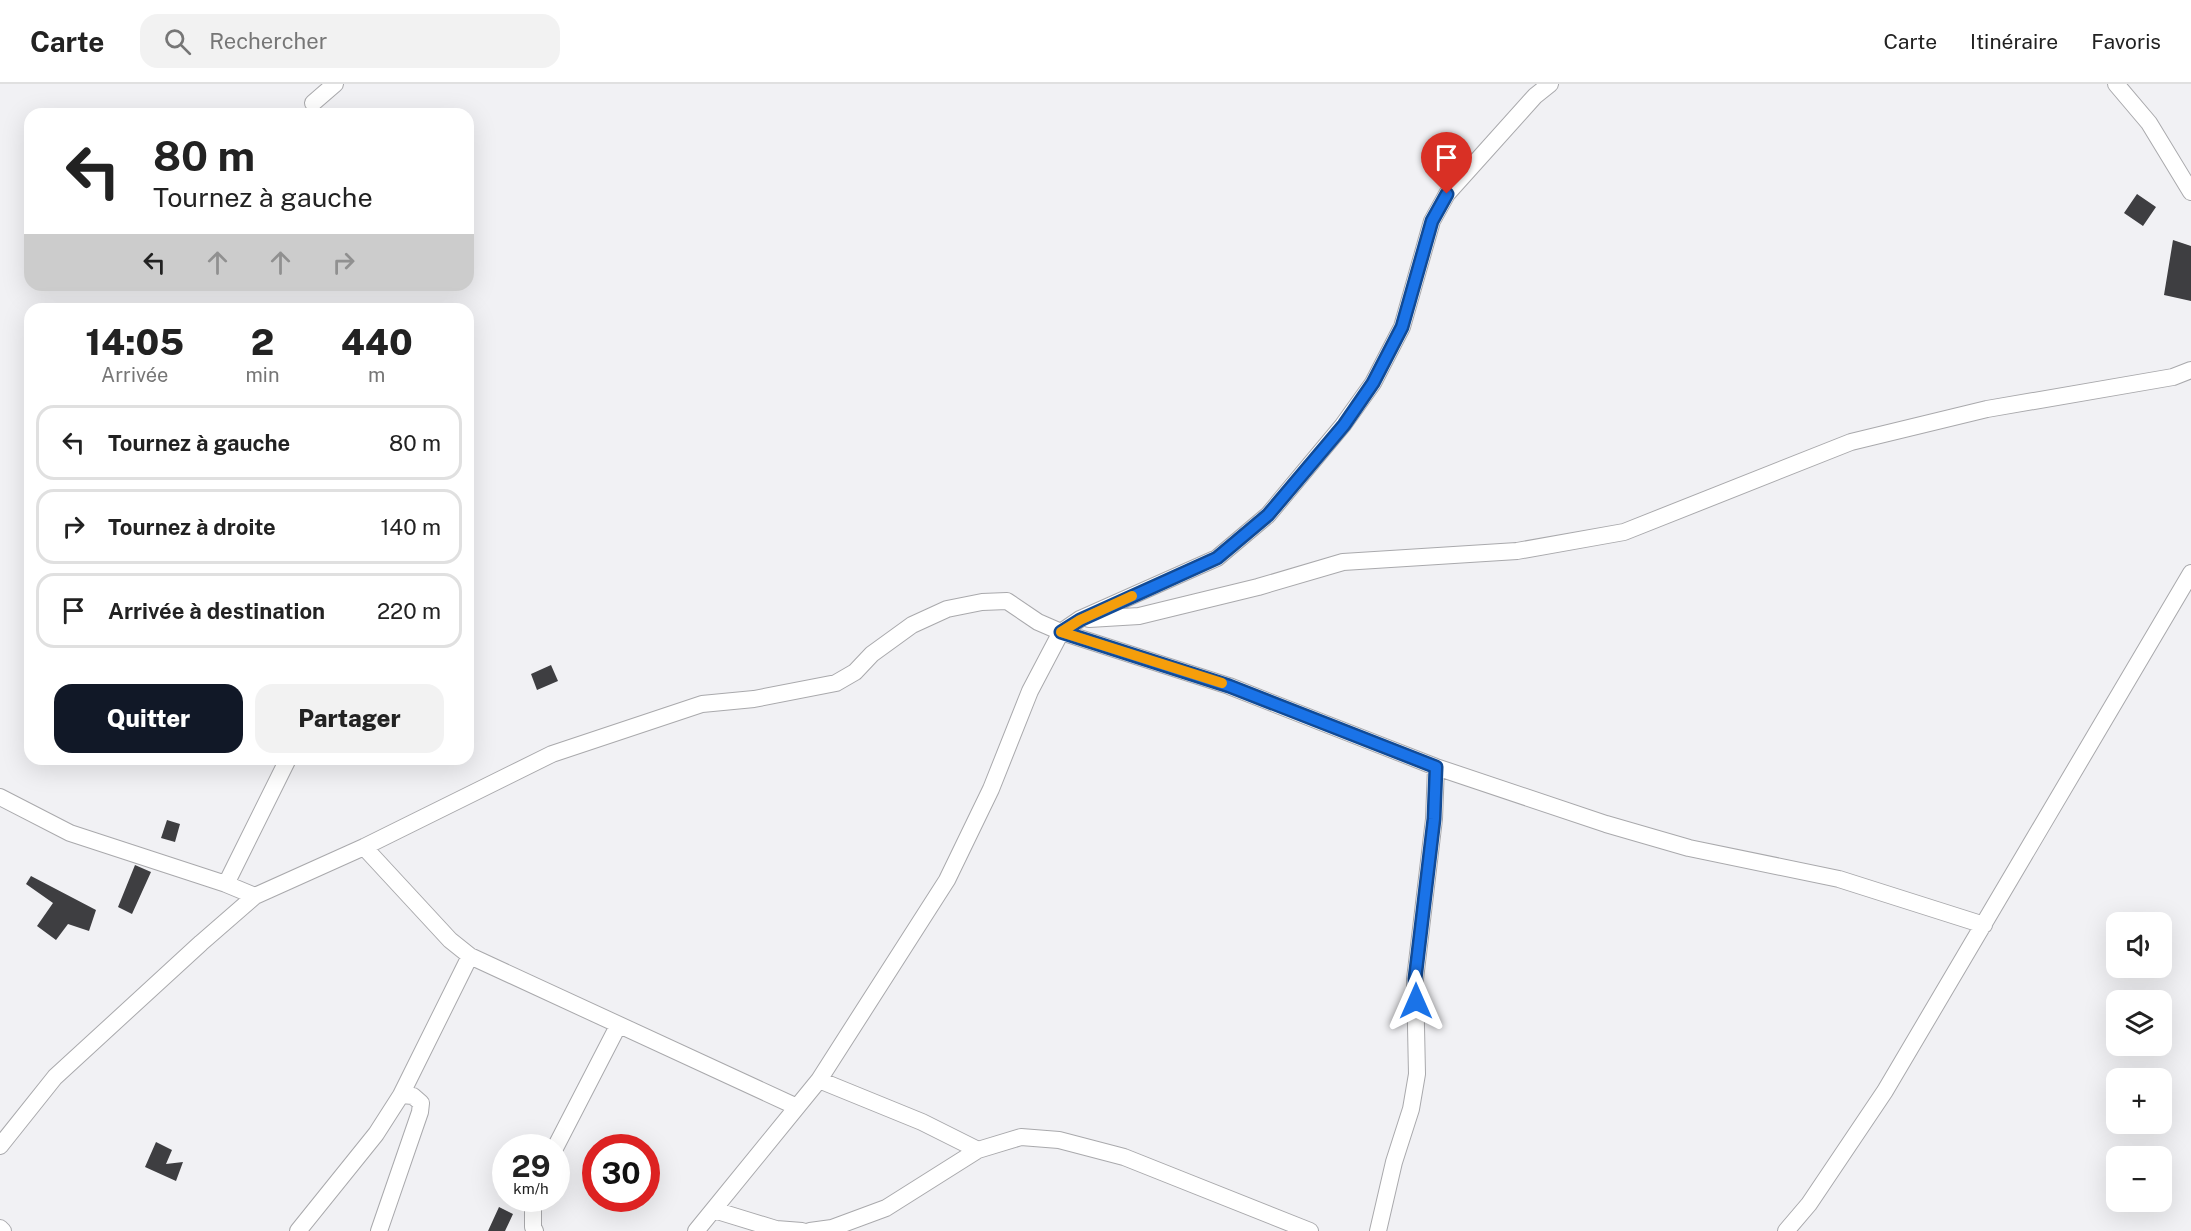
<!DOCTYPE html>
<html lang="fr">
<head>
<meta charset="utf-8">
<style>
	:root { --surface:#fff; --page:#f2f2f2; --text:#222; --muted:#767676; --line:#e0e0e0; --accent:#111827 }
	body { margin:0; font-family:"Public Sans",sans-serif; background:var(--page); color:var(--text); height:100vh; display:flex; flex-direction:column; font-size:22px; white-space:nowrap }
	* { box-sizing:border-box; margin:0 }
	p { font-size:20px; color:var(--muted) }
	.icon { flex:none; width:33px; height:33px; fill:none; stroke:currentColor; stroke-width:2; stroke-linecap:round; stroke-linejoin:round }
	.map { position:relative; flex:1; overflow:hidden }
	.details { position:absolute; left:24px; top:219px; width:450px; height:462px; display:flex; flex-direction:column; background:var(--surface); border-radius:18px; box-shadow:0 6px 24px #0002 }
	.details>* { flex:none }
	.hud { position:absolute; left:24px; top:24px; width:450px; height:183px; border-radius:18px; box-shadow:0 6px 24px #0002; background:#fff; color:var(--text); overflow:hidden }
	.fabs { position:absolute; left:2106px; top:828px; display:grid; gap:12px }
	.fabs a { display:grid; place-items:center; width:66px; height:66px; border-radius:12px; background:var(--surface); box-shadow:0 6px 24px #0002; font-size:30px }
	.speed { position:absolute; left:492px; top:1050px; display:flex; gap:12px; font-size:30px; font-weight:700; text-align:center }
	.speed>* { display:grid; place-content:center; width:78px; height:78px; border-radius:50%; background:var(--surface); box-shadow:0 6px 24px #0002; line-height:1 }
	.speed small { font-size:15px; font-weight:400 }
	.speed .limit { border:9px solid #d22; background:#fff; color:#111 }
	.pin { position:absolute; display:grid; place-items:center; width:51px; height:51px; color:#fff; margin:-62px -26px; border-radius:50% 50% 50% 0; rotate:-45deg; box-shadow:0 0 6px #0007 }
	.pin .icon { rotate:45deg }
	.me { position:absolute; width:66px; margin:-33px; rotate:0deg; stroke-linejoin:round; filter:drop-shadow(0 0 4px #0008) }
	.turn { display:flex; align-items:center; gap:21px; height:126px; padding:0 30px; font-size:27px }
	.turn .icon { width:78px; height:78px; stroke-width:2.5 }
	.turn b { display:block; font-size:42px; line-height:51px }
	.lanes { display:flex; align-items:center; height:57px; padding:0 30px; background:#0003; justify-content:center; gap:30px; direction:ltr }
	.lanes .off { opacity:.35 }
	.eta { display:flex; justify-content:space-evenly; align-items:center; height:102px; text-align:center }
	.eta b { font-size:36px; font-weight:800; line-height:42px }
	.cta { display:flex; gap:12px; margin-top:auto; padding:12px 30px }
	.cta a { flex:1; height:69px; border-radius:18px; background:var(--accent); color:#fff; font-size:24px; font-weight:800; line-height:69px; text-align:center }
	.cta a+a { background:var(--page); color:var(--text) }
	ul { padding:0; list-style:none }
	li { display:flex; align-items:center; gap:18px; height:75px; margin:0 12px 9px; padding:0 18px; border:3px solid var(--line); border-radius:18px }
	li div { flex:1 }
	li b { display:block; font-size:22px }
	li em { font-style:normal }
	header { display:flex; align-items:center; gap:36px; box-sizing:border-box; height:84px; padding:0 30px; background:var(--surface); border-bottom:2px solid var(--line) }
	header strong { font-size:28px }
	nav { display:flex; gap:33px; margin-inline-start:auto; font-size:21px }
	.search { width:420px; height:54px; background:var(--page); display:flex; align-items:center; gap:15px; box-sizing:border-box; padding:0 21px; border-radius:18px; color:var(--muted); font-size:22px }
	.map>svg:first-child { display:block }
	.building { fill:#3e3e41 }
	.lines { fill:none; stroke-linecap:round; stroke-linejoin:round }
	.street-casing { stroke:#a9a9ac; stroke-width:18 }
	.street { stroke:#fff; stroke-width:16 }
	.route-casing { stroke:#114b97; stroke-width:15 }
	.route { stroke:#1a73e8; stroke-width:10 }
	.slow { stroke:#f59e0b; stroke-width:10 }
</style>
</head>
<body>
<header>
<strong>Carte</strong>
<div class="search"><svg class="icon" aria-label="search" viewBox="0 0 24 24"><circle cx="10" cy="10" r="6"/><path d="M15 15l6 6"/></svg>Rechercher</div>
<nav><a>Carte</a><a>Itinéraire</a><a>Favoris</a></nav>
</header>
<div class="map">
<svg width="2191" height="1147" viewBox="0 0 2191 1147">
	<rect width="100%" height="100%" fill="#f1f1f4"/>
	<path class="building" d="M2137 110 2156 123 2143 142 2124 129Z
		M2173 156 2191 162V217L2164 211Z
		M551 581 558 597 537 606 531 590Z
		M167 736 180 740 175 758 161 754Z
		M135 781 151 788 132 830 118 823Z
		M31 792 96 826 89 847 68 840 56 856 37 842 53 819 26 800Z
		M156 1058 172 1066 166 1080 183 1078 176 1097 145 1083Z
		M499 1123 513 1130 505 1147H488Z"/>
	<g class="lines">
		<g class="street-casing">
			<path id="street" d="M2116 0 2149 39 2191 108
				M313 19 335 0
				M1089 535 1139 532 1258 503 1343 478 1517 467 1624 448 1851 358 1987 325 2173 293 2191 286
				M0 713 70 749 226 800 255 812
				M364 763 450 856 470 872 797 1023
				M226 800 288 675
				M819 996 922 1038 978 1066
				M0 1062 55 993 201 859 255 812 364 763 552 670 702 620 754 615 836 599 855 588 872 570 912 541 947 525 982 518 1007 517 1038 538 1061 548 1229 602 1436 683 1606 740 1689 764 1839 795 1984 841
				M555 1064 618 942
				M533 1114V1143L535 1147
				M714 1126 776 1145 802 1147
				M0 1144 3 1147
				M298 1147 376 1050 401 1011 470 872
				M379 1147 420 1028 421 1019 413 1012 401 1011
				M696 1147 819 996 947 796 991 705 1030 607 1061 548 1080 535 1217 474 1268 431 1343 341 1373 299 1402 243 1432 137 1447 110 1535 12 1550 0
				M810 1147 832 1144 886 1124 978 1066 1021 1053 1059 1056 1124 1073 1310 1147
				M1378 1147 1394 1078 1411 1025 1417 990 1415 895 1434 735 1436 683
				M1786 1147 1809 1120 1885 1007 2191 489"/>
		</g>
		<use href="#street" class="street"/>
	</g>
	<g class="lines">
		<g class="route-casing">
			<path id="route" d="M1416 917 1415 895 1434 735 1436 683 1229 602 1061 548 1080 536 1217 474 1268 431 1344 341 1373 299 1402 243 1432 137 1447 110"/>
		</g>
		<use href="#route" class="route"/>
		<path class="slow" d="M1132 512 1080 536 1061 548 1222 599"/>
	</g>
</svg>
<div class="fabs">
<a><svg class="icon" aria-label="sound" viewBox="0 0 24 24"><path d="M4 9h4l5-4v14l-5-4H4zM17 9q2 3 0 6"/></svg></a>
<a><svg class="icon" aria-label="layers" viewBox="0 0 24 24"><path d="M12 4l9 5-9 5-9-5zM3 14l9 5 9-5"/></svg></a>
<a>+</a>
<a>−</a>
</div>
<div class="speed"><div>29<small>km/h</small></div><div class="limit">30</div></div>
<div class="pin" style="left:1447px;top:110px;background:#d93025"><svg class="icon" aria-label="arrive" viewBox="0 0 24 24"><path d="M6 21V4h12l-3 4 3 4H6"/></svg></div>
<svg class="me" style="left:1416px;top:917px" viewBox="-20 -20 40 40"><path d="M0-17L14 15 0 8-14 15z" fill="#1a73e8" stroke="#fff" stroke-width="4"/></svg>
<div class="hud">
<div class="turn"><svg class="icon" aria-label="left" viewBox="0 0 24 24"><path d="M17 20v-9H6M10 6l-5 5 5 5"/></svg><div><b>80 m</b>Tournez à gauche</div></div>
<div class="lanes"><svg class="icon" aria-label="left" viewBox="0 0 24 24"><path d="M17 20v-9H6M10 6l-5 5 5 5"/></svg><svg class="icon off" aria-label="ahead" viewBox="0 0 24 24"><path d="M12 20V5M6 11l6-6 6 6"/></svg><svg class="icon off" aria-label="ahead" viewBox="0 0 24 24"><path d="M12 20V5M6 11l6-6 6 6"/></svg><svg class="icon off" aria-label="right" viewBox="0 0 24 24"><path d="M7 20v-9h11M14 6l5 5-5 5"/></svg></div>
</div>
<section class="details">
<div class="eta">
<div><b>14:05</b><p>Arrivée</p></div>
<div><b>2</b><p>min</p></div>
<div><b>440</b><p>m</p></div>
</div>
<ul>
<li><svg class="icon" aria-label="left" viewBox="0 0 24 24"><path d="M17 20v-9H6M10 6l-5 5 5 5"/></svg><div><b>Tournez à gauche</b></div><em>80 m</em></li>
<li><svg class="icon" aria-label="right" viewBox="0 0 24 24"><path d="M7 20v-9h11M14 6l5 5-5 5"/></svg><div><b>Tournez à droite</b></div><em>140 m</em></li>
<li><svg class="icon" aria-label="arrive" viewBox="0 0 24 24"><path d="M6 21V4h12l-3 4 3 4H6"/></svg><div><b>Arrivée à destination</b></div><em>220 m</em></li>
</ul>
<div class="cta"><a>Quitter</a><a>Partager</a></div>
</section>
</div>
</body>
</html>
